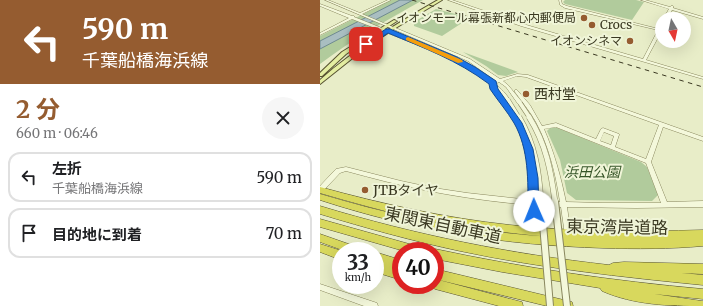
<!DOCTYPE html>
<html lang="ja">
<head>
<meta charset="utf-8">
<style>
	:root { --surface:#fff; --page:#f6f6f6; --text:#202124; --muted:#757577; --line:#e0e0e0; --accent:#955c30 }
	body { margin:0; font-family:Merriweather,"Noto Sans JP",serif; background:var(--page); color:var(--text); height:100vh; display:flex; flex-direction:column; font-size:15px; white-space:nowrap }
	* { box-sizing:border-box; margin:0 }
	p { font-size:13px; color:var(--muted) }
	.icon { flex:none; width:22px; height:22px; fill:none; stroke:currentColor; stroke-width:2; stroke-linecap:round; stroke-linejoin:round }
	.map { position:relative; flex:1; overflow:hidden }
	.drawer { display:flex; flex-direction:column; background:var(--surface); width:320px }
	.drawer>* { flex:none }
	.banner { background:#955c30; color:#fff; overflow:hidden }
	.needle { width:26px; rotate:171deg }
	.buttons { position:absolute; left:335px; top:12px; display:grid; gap:8px }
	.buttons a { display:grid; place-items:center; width:36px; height:36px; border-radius:50%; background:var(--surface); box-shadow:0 4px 16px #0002; font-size:20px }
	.speed { position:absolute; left:12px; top:242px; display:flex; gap:8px; font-size:20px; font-weight:700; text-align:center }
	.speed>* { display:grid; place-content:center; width:52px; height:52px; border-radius:50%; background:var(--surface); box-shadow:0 4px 16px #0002; line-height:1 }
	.speed small { font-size:10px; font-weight:400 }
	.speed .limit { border:6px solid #d22; background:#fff; color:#111 }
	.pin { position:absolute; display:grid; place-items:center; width:34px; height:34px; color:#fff; margin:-17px; border-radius:8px; box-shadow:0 2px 6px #0006 }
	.me { position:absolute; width:44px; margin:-22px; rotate:359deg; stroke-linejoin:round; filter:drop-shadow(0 0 3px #0008) }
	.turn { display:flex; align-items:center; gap:14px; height:84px; padding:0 16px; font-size:18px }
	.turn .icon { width:52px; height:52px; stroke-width:2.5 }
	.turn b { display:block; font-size:28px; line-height:34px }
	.round { display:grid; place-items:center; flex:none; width:42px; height:42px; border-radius:21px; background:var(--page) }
	.overview { display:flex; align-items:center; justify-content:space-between; height:68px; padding:0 16px }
	h1 { font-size:24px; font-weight:700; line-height:30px; color:var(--accent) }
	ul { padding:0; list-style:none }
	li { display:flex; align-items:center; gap:12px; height:50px; margin:0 8px 6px; padding:0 8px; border:2px solid var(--line); border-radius:12px }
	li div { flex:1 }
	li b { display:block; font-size:15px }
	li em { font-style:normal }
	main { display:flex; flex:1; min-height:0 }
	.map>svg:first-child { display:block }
	.green { fill:#b1cb9c }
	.water { fill:#a9bec1; stroke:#6f8a90 }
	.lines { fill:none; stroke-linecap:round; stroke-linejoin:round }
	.minor-casing { stroke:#89875e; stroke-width:1 }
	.major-casing { stroke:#575331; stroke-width:2 }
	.highway-casing { stroke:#575331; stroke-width:1 }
	.minor { fill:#f4f8db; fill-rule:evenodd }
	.major { fill:#e4eea2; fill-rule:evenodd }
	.highway { fill:#d8d85d; fill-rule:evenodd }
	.rail { stroke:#3a3821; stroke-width:1; stroke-dasharray:4.5 4.5; stroke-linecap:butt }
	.minor-bridge-far2-casing { stroke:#89875e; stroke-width:5; stroke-linecap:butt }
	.minor-bridge-far1-casing { stroke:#89875e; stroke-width:6; stroke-linecap:butt }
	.minor-bridge-casing { stroke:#89875e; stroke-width:8; stroke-linecap:butt }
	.minor-bridge-far2 { stroke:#f4f8db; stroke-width:4 }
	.minor-bridge-far1 { stroke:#f4f8db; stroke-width:5 }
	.minor-bridge { stroke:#f4f8db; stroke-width:6 }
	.route { fill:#1a73e8; stroke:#114b97 }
	.slow { fill:#f59e0b }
	.poi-dot { fill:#955c30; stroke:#f0f5d8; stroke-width:1.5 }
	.labels { text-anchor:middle; stroke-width:4; stroke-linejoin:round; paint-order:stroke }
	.far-poi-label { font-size:12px; fill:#3a3821; stroke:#f0f5d8; text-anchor:end }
	.poi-label { font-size:14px; fill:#3a3821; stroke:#f0f5d8; text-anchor:start }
	.park-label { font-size:14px; font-style:italic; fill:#365528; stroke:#f0f5d8 }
	.near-street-label { font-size:17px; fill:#3a3821; stroke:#f0f5d8 }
</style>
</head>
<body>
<main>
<section class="drawer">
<div class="banner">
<div class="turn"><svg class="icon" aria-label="left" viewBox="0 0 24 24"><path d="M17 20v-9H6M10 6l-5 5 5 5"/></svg><div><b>590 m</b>千葉船橋海浜線</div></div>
</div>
<div class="overview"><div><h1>2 分</h1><p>660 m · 06:46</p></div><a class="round"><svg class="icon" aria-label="close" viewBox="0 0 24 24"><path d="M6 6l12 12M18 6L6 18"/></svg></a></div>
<ul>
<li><svg class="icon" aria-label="left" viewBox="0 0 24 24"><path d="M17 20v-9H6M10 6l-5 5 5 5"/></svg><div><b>左折</b><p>千葉船橋海浜線</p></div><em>590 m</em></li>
<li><svg class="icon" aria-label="arrive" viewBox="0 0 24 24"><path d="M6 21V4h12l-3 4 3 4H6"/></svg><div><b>目的地に到着</b></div><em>70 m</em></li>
</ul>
</section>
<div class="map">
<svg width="383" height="306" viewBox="0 0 383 306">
	<rect width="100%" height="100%" fill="#e8edc8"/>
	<path class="green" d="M71 0H103C67 20 33 39 0 64V36Z
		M245 0H316L324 2 312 20 245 4 243 2Z
		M116 9 143 16 148 19 122 36 94 26V22Z
		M143 52 198 72 186 76 178 75 166 66Z
		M231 127 238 128 321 162 327 167 338 195 332 201 256 200 247 193 240 160 227 131Z"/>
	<path class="water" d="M80 0H93L0 49V41Z"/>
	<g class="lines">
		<g class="minor-casing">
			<path id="minor" d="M5 0H8L40 13 68 0H71L42 14 150 59 180 79 197 74 208 75 383 137V141L343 127 331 162 347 202 383 201V207L316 208 247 207 251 235 250 237 248 238 246 237 245 235 241 207 216 205 217 219 215 226 204 232 202 231 201 229 202 227 210 222 211 219V205C175 202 139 197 104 190 78 185 52 178 26 171L20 173 2 192H0V186L16 169 26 167 81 181 114 188 147 193 210 200C209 173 207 146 194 121 191 116 187 110 184 105 179 99 172 92 171 84L155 72 133 59 32 19 0 35V33L29 18 0 6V4L32 16H34V17L135 57 158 70 173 82 176 81 148 61ZM197 76 206 77 339 125 326 159 295 147 299 135V134L283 128 281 129 276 139 236 123 222 126 210 105 197 90H195V92C202 102 210 111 216 122 229 146 236 175 240 202L216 200C215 172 212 144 197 119 191 109 183 99 176 89L186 101H190C188 95 180 88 175 84L179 82 186 87 198 104H202V102L188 85 183 81ZM236 127 326 163 341 203H282L246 202C241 177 234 152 224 129ZM284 132 294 136 291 145 280 141Z
				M128 0H132L203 24 323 59 338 30 245 8 240 5 239 0H241L242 4 247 6 339 29 341 24H342V30L326 60 383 77V79L201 26Z
				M321 0H325L350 7 351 6H353V8L383 17V19L352 10 347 19H343L349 9Z
				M0 284 57 303 58 306H44L0 290Z"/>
		</g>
		<g class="major-casing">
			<path id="major" d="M118 0H122L74 29 44 49 0 84V80C36 48 76 24 118 0Z
				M74 20 77 21 26 54 2 76H0V73L22 52Z"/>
		</g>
		<g class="highway-casing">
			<path id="highway" d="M0 187C62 204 125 218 190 225 254 232 318 232 383 230V246C350 249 316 249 283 248 184 245 95 231 0 200V194C76 217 152 232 231 237 186 233 140 227 95 218 63 211 31 202 0 193Z
				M0 206C95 235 191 254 289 265L293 263 304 262 383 264V274L361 273 383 275V285C302 277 220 268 140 251 93 241 46 228 0 214Z
				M0 219 100 247 103 248 104 251H84L0 227Z
				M0 234 40 248 41 251H25L0 242Z
				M0 244 22 251H21V260L0 252Z
				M115 249C204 268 293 281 383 289V299L334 294 382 301H383V306C349 306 314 305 282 291L280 288 182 272 115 259V251H112Z
				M55 252 81 260V270L55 262Z
				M55 262 81 270V280L55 272Z
				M115 269 248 301 252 302 253 306H227L115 279Z
				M115 279 198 301 202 302 203 306H179L115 289 112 287 111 285H115Z"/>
		</g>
		<use href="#minor" class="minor"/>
		<use href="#major" class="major"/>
		<use href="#highway" class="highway"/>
		<path class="rail" d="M92 0 383 87"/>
		<g class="minor-bridge-far2-casing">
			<path id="minor-bridge-far2" d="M188 100 199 118
				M200 103 210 118"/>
		</g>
		<g class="minor-bridge-far1-casing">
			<path id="minor-bridge-far1" d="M199 117C215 144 219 171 221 202
				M209 117C226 144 231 171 235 202"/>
		</g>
		<g class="minor-bridge-casing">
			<path id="minor-bridge" d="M221 201 230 306
				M235 201 247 306"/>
		</g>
		<use href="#minor-bridge-far2" class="minor-bridge-far2"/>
		<use href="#minor-bridge-far1" class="minor-bridge-far1"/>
		<use href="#minor-bridge" class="minor-bridge"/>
	</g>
	<path class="route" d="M66 29H70L137 57 155 67 176 81 178 89 202 123 213 149 218 178 219 211 217 214 214 215 210 214 208 211C208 181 209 149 194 123 187 111 178 101 170 89L169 84C137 60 104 48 68 33L49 46H44V43Z"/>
	<path class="slow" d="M88 37 142 60 143 62 138 63 86 40V38Z"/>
	<g class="poi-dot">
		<circle cx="264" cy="18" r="4"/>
		<circle cx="272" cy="25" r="4"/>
		<circle cx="310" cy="41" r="4"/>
		<circle cx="206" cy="94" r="4"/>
		<circle cx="45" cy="190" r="4"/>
	</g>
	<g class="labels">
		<g class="far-poi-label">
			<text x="256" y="22">イオンモール幕張新都心内郵便局</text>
			<text x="280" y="29" text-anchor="start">Crocs</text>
			<text x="302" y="45">イオンシネマ</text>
		</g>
		<g class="poi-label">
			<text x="214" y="99">西村堂</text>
			<text x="53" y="195">JTBタイヤ</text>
		</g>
		<g class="park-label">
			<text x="272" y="177">浜田公園</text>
		</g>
		<g class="near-street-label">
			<text transform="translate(123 225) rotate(12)" y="6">東関東自動車道</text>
			<text transform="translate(297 227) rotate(1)" y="6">東京湾岸道路</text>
		</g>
	</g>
</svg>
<div class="buttons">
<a><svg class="needle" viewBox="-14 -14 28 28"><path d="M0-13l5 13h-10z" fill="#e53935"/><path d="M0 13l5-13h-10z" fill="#757577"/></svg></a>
</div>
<div class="speed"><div>33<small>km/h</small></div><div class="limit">40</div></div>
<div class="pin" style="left:46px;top:44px;background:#d93025"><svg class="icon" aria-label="arrive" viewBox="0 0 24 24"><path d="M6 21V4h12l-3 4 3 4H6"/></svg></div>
<svg class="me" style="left:214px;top:211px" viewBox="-20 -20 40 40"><circle r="19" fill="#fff"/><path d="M0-13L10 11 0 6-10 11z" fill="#1a73e8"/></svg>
</div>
</main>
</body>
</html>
